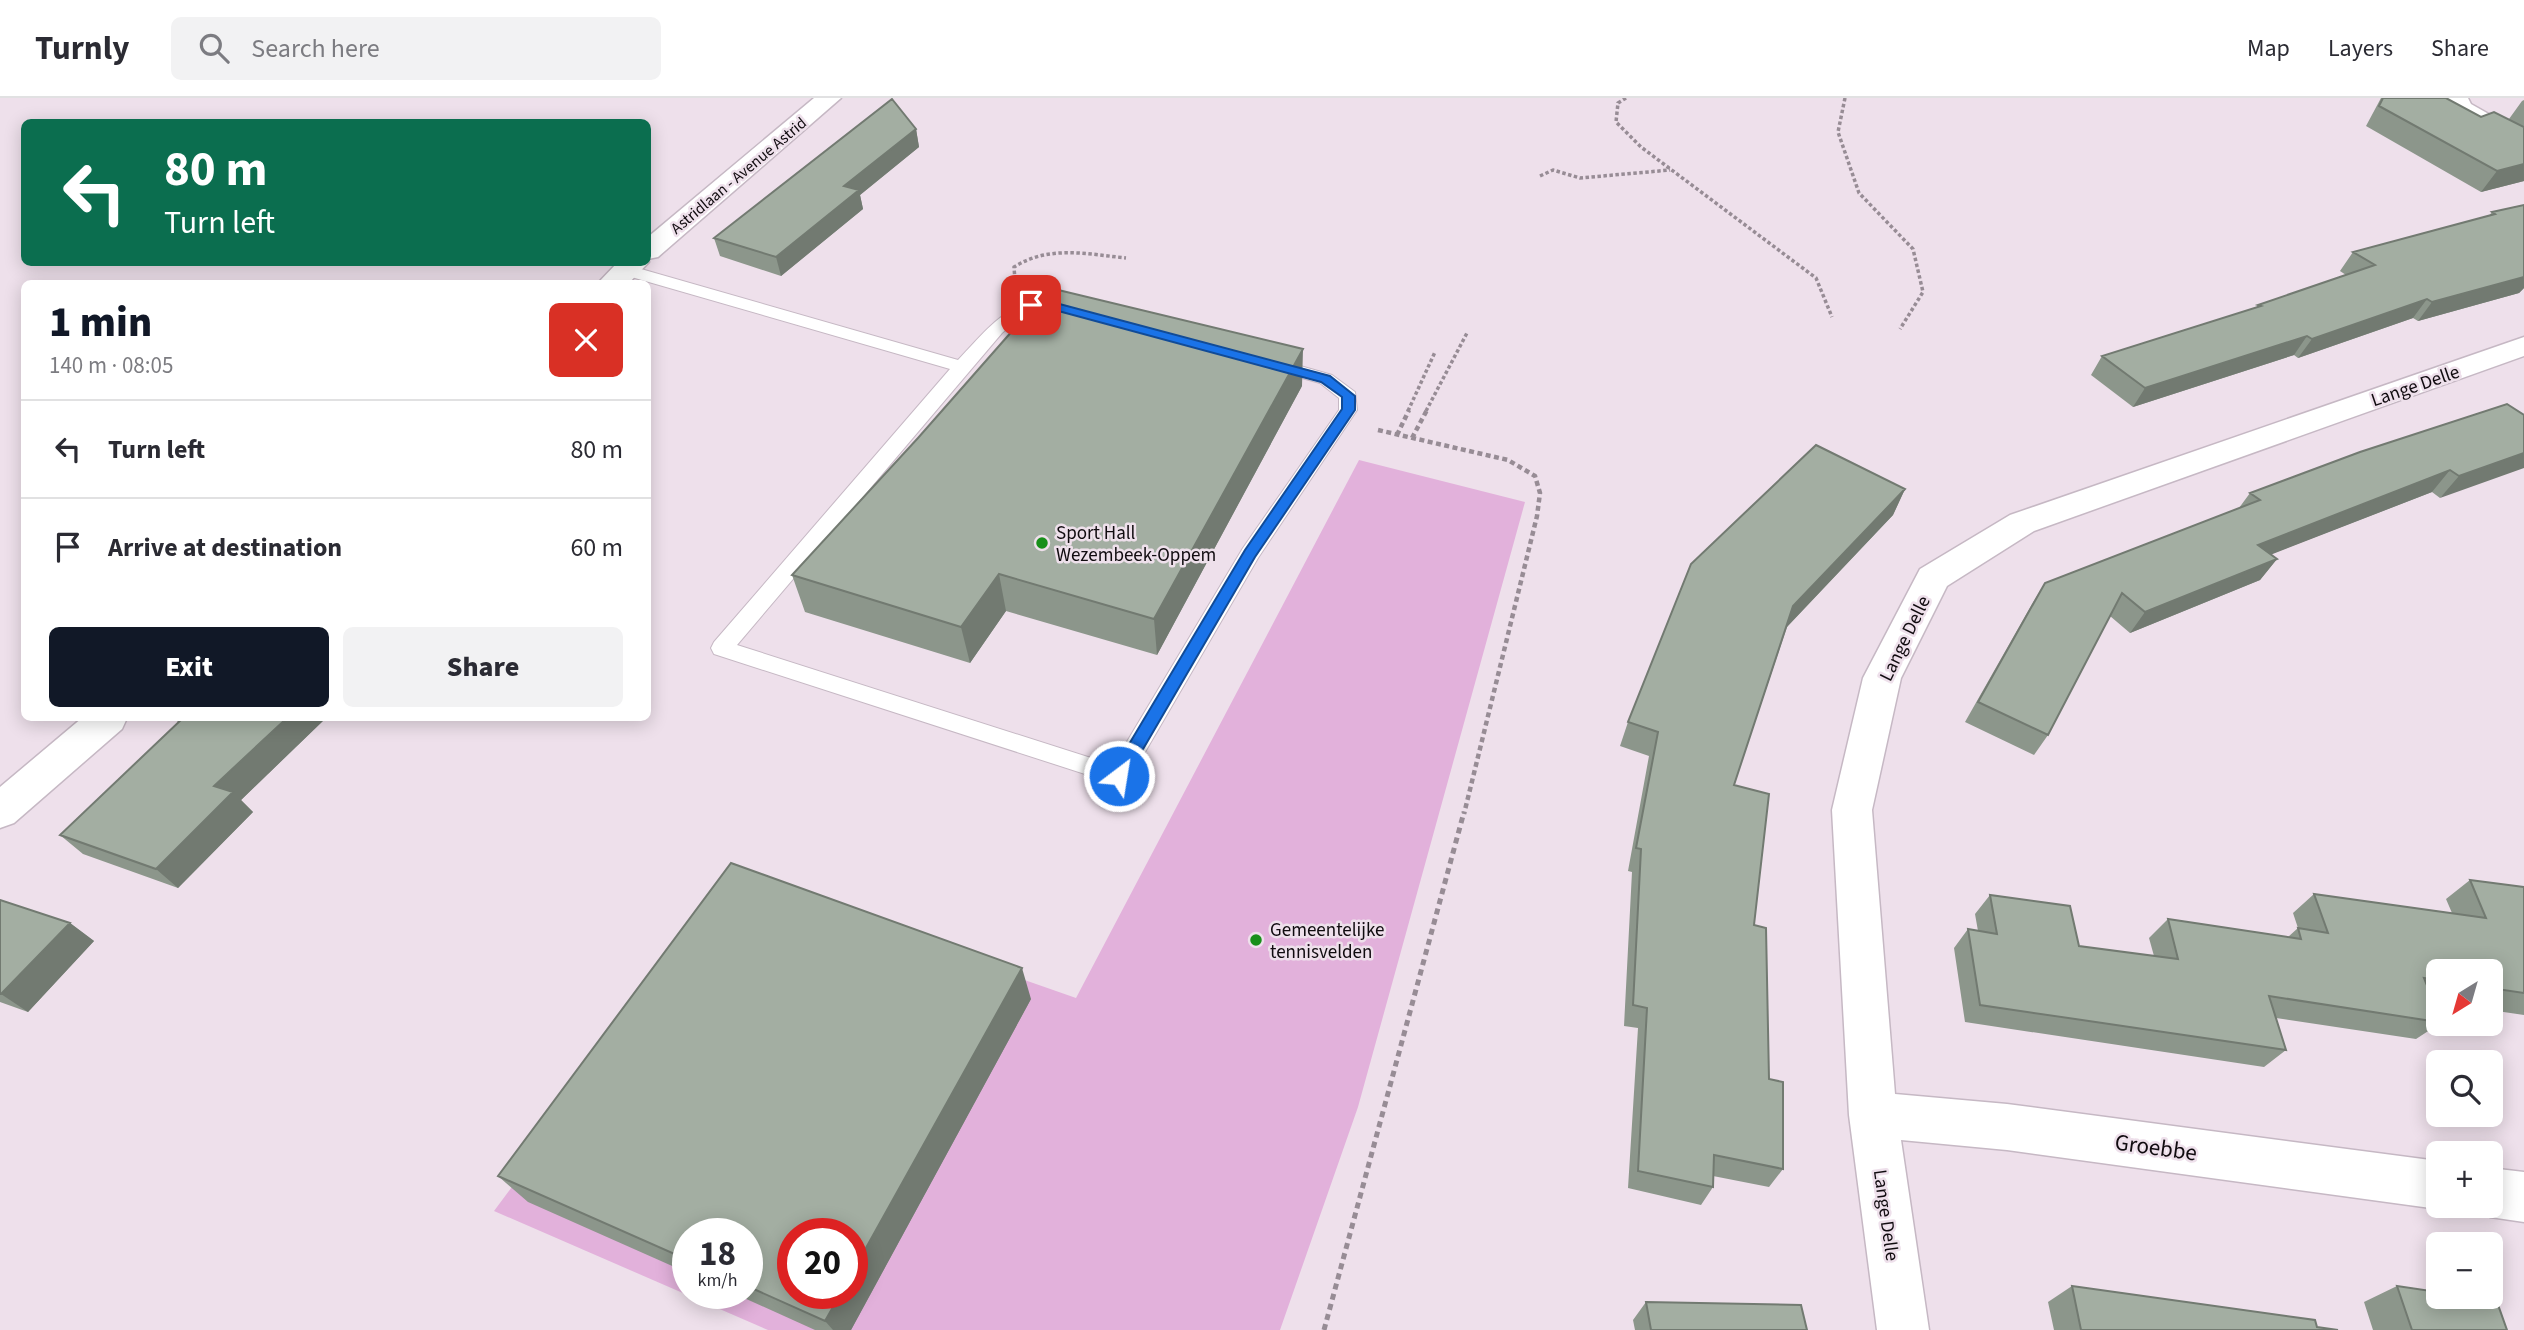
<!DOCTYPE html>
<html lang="en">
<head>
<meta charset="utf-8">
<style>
	:root { --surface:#fff; --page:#f2f2f3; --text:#2b2b33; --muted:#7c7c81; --line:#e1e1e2; --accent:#111827 }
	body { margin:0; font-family:"Source Sans 3",sans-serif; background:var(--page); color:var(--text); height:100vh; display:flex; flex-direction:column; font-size:26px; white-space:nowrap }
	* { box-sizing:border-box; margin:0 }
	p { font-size:23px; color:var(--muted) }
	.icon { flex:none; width:38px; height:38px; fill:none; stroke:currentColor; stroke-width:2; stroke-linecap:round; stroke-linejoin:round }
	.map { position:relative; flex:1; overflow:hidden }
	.sheet { position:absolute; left:21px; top:182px; width:630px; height:441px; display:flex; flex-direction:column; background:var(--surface); border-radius:10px; box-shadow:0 4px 18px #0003 }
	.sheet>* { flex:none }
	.hud { position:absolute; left:21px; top:21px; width:630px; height:147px; border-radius:10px; box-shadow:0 4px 18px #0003; background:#0b6e4f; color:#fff; overflow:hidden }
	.needle { width:46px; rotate:217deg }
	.controls { position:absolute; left:2426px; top:861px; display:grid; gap:14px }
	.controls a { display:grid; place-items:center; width:77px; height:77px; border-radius:10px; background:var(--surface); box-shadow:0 4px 18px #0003; font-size:35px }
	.speed { position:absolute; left:672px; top:1120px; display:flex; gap:14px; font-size:35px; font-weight:700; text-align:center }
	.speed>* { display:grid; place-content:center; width:91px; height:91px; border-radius:50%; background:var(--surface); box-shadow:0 4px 18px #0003; line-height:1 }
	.speed small { font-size:18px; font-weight:400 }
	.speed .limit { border:10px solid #d22; background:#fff; color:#111 }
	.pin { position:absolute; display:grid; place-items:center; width:60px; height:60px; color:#fff; margin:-30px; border-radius:14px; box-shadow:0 4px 10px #0006 }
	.me { position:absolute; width:77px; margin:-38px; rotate:31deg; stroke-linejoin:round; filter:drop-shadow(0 0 5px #0008) }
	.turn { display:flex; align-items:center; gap:24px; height:147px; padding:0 28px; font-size:32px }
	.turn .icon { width:91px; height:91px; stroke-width:2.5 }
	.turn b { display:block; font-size:49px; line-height:60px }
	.round { display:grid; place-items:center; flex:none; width:74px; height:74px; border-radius:10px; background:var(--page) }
	.summary { display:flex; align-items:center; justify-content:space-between; height:119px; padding:0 28px }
	h1 { font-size:42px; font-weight:800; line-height:52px; color:var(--accent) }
	.action { display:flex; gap:14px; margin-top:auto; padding:14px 28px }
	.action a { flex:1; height:80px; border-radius:10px; background:var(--accent); color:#fff; font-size:28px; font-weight:800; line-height:80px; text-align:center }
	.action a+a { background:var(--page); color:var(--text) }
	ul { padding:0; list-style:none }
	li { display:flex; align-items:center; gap:21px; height:98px; padding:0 28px; border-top:2px solid var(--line) }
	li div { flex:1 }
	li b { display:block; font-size:26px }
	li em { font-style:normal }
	header { display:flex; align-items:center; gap:42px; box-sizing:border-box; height:98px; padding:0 35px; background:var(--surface); border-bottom:2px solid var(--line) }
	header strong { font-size:33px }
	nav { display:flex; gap:38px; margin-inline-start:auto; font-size:24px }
	.search { width:490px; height:63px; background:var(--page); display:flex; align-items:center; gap:18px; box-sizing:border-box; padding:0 24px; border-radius:10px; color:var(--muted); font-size:26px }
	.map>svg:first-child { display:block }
	.green { fill:#e2b1db; fill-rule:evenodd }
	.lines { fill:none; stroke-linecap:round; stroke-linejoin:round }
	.lane-casing { stroke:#c6b8c4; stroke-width:2 }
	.street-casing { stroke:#c6b8c4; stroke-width:3 }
	.secondary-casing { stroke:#c6b8c4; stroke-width:3 }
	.path-far2 { stroke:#978c95; stroke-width:3.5; stroke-dasharray:3.5 2.5; stroke-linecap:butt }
	.path-far1 { stroke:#978c95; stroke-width:4.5; stroke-dasharray:5 3.5; stroke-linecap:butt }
	.path { stroke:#978c95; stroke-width:5; stroke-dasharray:6 4.5; stroke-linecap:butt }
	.lane { fill:#fff; fill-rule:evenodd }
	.street { fill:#fff; fill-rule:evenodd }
	.secondary { fill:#fff; fill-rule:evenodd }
	.wall { fill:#8c968b }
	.shaded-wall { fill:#727a71 }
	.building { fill:#a3aea2; stroke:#727a71; stroke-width:2 }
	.route { fill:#1a73e8; stroke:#114b97; stroke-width:2 }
	.poi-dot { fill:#188f1a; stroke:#eee0eb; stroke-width:2.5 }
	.labels { text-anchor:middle; stroke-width:5; stroke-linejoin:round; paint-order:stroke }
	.far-street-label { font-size:16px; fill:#100b0f; stroke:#eee0eb }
	.street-label { font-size:19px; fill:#100b0f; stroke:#eee0eb }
	.poi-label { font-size:19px; fill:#100b0f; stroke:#eee0eb; text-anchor:start }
	.near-street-label { font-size:23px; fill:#100b0f; stroke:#eee0eb }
</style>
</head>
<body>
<header>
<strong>Turnly</strong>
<div class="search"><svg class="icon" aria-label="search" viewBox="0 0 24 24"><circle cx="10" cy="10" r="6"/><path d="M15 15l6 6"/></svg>Search here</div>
<nav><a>Map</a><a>Layers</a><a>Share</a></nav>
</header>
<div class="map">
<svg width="2524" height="1232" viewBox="0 0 2524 1232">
	<rect width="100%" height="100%" fill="#eee0eb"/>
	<path class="green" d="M1359 362 1525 404 1358 1009 1280 1232H768L494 1113 741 783 1076 900ZM688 1136H747V1195H688ZM793 1136H852V1195H793Z"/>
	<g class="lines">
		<g class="lane-casing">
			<path id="lane" d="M627 167 958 262C994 224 1015 193 1072 207L1075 211 1072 215C1064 217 1057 214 1049 213 1029 212 1016 223 1002 235L737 547 1113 667 1243 450 1339 312V300L1320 285 1266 270 1263 266 1266 262 1272 260 1332 277 1355 294 1357 312 1258 460 1127 685 1119 687 714 556 711 550 714 544 950 271 621 176 619 172 621 168Z"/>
		</g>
		<g class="street-casing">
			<path id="street" d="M2444 0H2468L2471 6 2524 36V54L2515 51 2451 15Z
				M2524 239V258L2034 433 1947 488 1901 580 1872 712 1895 996 2007 1006 2438 1063V1108H2447L2438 1111 2007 1052 1901 1042 1929 1232H1877L1849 1017 1832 712 1863 580 1920 471 2010 417Z
				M2490 1070 2524 1074V1124L2490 1119 2473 1111 2471 1108H2490Z"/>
		</g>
		<g class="secondary-casing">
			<path id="secondary" d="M814 0H841L658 159 648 161V139Z
				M648 162 649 164 628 186H597L618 164H648Z
				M82 620H127L122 631 14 725 0 730V689Z"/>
		</g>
		<path class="path-far2" d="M1626 0 1618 5 1616 24 1641 49 1816 180 1832 219
			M1845 0 1838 34 1859 95 1913 151 1923 194 1900 231
			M1540 78 1553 72 1580 80 1670 72
			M1015 182 1014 169C1049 147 1087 156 1126 160
			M1408 313 1435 254
			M1426 313 1467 235"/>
		<path class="path-far1" d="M1378 332 1508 362 1535 378 1540 395 1537 418 1464 716
			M1397 337 1409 312
			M1412 340 1427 312"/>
		<path class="path" d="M1324 1232 1464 714"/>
		<use href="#lane" class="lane"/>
		<use href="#street" class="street"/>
		<use href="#secondary" class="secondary"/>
	</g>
	<path class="wall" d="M2381 0H2446L2481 19 2509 21 2522 3 2524 2V83L2481 94 2366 28Z
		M916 31 919 49 860 97 863 111 781 178 720 158 714 140Z
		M2524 107V190L2519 195 2418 223 2413 220 2298 260 2294 257 2133 309 2091 277 2102 258 2256 210 2258 207 2346 177 2340 173 2353 154 2489 118 2492 114Z
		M1302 288 1157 557 1006 513 970 565 805 514 792 477Z
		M2524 317 2440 400 2432 394 2271 456 2277 461 2260 482 2130 535 2110 518 2048 637 2034 657 1965 624 2032 506 2045 485 2239 410 2250 395Z
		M1905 391 1893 417 1787 529 1734 687 1754 827 1769 981 1783 1071 1769 1089 1713 1078V1089L1701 1107 1628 1090 1638 930 1624 928 1632 774 1628 773 1649 658 1620 648 1628 624Z
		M174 620H326L241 702 253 714 178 790 83 756 60 737 179 625Z
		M2470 782 2524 789V917L2490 912V873H2438V904L2433 903 2438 915V926H2439L2416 941 2276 920 2286 952 2264 969 1965 924 1954 850 1968 831 1978 833 1975 816 1990 797 2079 848 2154 858 2149 840 2168 821 2288 839 2298 830 2293 815 2314 796 2452 815 2446 801Z
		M0 802 70 825 94 843 28 914 0 904Z
		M1031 901 851 1232H815L733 1195H747V1136H688V1175L528 1104 498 1078Z
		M2072 1188 2317 1229 2338 1232H2054L2048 1204Z
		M2397 1188 2507 1232H2373L2364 1204Z
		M1646 1204 1807 1232H1635L1633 1222Z"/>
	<path class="shaded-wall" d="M916 31 919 49 860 97 863 111 781 178 776 159 844 88Z
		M2524 66V83L2481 94 2497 73Z
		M2524 179V190L2519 195 2418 223 2432 204Z
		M2427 201 2413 220 2298 260 2312 241Z
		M2307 238 2294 257 2133 309 2145 290Z
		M1303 251 1302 288 1157 557 1154 521Z
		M2524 355V370L2440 400 2459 378Z
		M2450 372 2432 394 2242 468 2258 447Z
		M1905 391 1893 417 1783 533 1793 508Z
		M2277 461 2260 482 2130 535 2145 514Z
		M999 476 1006 513 970 565 961 529Z
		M287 620H326L241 702 253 714 178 790 156 771 214 688Z
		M70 825 94 843 28 914 1 896Z
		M1022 870 1031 901 851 1232H833L825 1223 841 1195H852V1175Z"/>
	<path class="building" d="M2383 0H2446L2481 19 2494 14 2524 29V66L2497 73 2379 8Z
		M892 1 916 31 844 88 859 92 776 159 714 140Z
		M2524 107V179L2432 204 2427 201 2312 241 2307 238 2145 290 2102 258 2261 208 2258 207 2375 167 2353 154 2495 116 2492 114Z
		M1050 190 1303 251 1154 521 999 476 961 529 792 477 918 340Z
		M2507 306 2524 317V355L2459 378 2450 372 2258 447 2277 461 2145 514 2122 495 2048 637 1978 604 2045 485 2260 402 2250 395 2360 354Z
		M1816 347 1905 391 1793 508 1734 687 1769 696 1754 827 1766 830 1769 981 1783 984V1071L1714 1057 1713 1089 1638 1073 1647 910 1633 907 1641 751 1636 750 1658 634 1628 624 1691 466Z
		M180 620H287L214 688 233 694 156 771 60 737 183 620Z
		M731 765 1022 870 852 1175V1136H793V1195H841L825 1223 747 1188V1136H688V1162L498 1078Z
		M2470 782 2524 789V895L2490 890V873H2438V882L2424 880 2438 915V924L2269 898 2286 952 1980 907 1968 831 1997 836 1990 797 2070 808 2079 848 2178 861 2168 821 2301 841 2298 830 2328 835 2314 796 2486 820Z
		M0 802 70 825 1 896H0Z
		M2072 1188 2315 1222 2317 1229 2338 1232H2081Z
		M2397 1188 2438 1194V1199H2466L2497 1204 2507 1232H2412Z
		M1646 1204 1801 1207 1807 1232H1651Z"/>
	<path class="route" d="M1031 204H1052L1330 278 1355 298V312L1255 459 1125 682H1113L1111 678 1113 673 1245 452 1342 311V299L1321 284 1051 211 1026 210 1025 207Z"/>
	<g class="poi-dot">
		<circle cx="1042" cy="445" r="7"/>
		<circle cx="1256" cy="842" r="7"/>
	</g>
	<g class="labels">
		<g class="far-street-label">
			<text transform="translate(738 77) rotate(-40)" y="6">Astridlaan - Avenue Astrid</text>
		</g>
		<g class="street-label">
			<text transform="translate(2415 287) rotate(-19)" y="7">Lange Delle</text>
			<text transform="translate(1904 540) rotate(-64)" y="7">Lange Delle</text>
			<text transform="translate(1887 1117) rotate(82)" y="7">Lange Delle</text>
		</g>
		<g class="poi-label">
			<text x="1056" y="441">Sport Hall<tspan x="1056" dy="22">Wezembeek-Oppem</tspan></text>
			<text x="1270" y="838">Gemeentelijke<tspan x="1270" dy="22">tennisvelden</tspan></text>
		</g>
		<g class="near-street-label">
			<text transform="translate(2156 1049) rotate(8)" y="8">Groebbe</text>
		</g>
	</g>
</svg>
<div class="controls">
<a><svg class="needle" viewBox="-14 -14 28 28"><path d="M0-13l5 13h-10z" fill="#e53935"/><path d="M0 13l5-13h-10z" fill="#7c7c81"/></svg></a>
<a><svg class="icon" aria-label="search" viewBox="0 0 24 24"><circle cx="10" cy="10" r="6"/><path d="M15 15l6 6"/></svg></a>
<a>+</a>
<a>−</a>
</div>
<div class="speed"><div>18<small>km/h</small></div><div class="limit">20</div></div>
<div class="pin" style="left:1031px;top:207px;background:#d93025"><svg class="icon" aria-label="arrive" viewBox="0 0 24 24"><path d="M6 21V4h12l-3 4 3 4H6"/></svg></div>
<svg class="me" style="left:1119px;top:678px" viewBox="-20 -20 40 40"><circle r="17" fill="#1a73e8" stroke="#fff" stroke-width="3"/><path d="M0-11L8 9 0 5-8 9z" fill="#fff"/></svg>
<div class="hud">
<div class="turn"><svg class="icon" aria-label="left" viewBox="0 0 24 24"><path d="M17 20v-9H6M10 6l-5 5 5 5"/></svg><div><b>80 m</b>Turn left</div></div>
</div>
<section class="sheet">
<div class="summary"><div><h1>1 min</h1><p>140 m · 08:05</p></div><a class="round" style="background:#d93025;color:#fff"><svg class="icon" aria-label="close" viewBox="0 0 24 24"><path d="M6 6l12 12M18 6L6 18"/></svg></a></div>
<ul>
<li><svg class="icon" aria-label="left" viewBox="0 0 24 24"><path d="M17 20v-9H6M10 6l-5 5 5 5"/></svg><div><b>Turn left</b></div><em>80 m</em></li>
<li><svg class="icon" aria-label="arrive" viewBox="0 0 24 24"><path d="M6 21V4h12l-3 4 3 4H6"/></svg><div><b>Arrive at destination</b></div><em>60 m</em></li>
</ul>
<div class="action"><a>Exit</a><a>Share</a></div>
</section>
</div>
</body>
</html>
